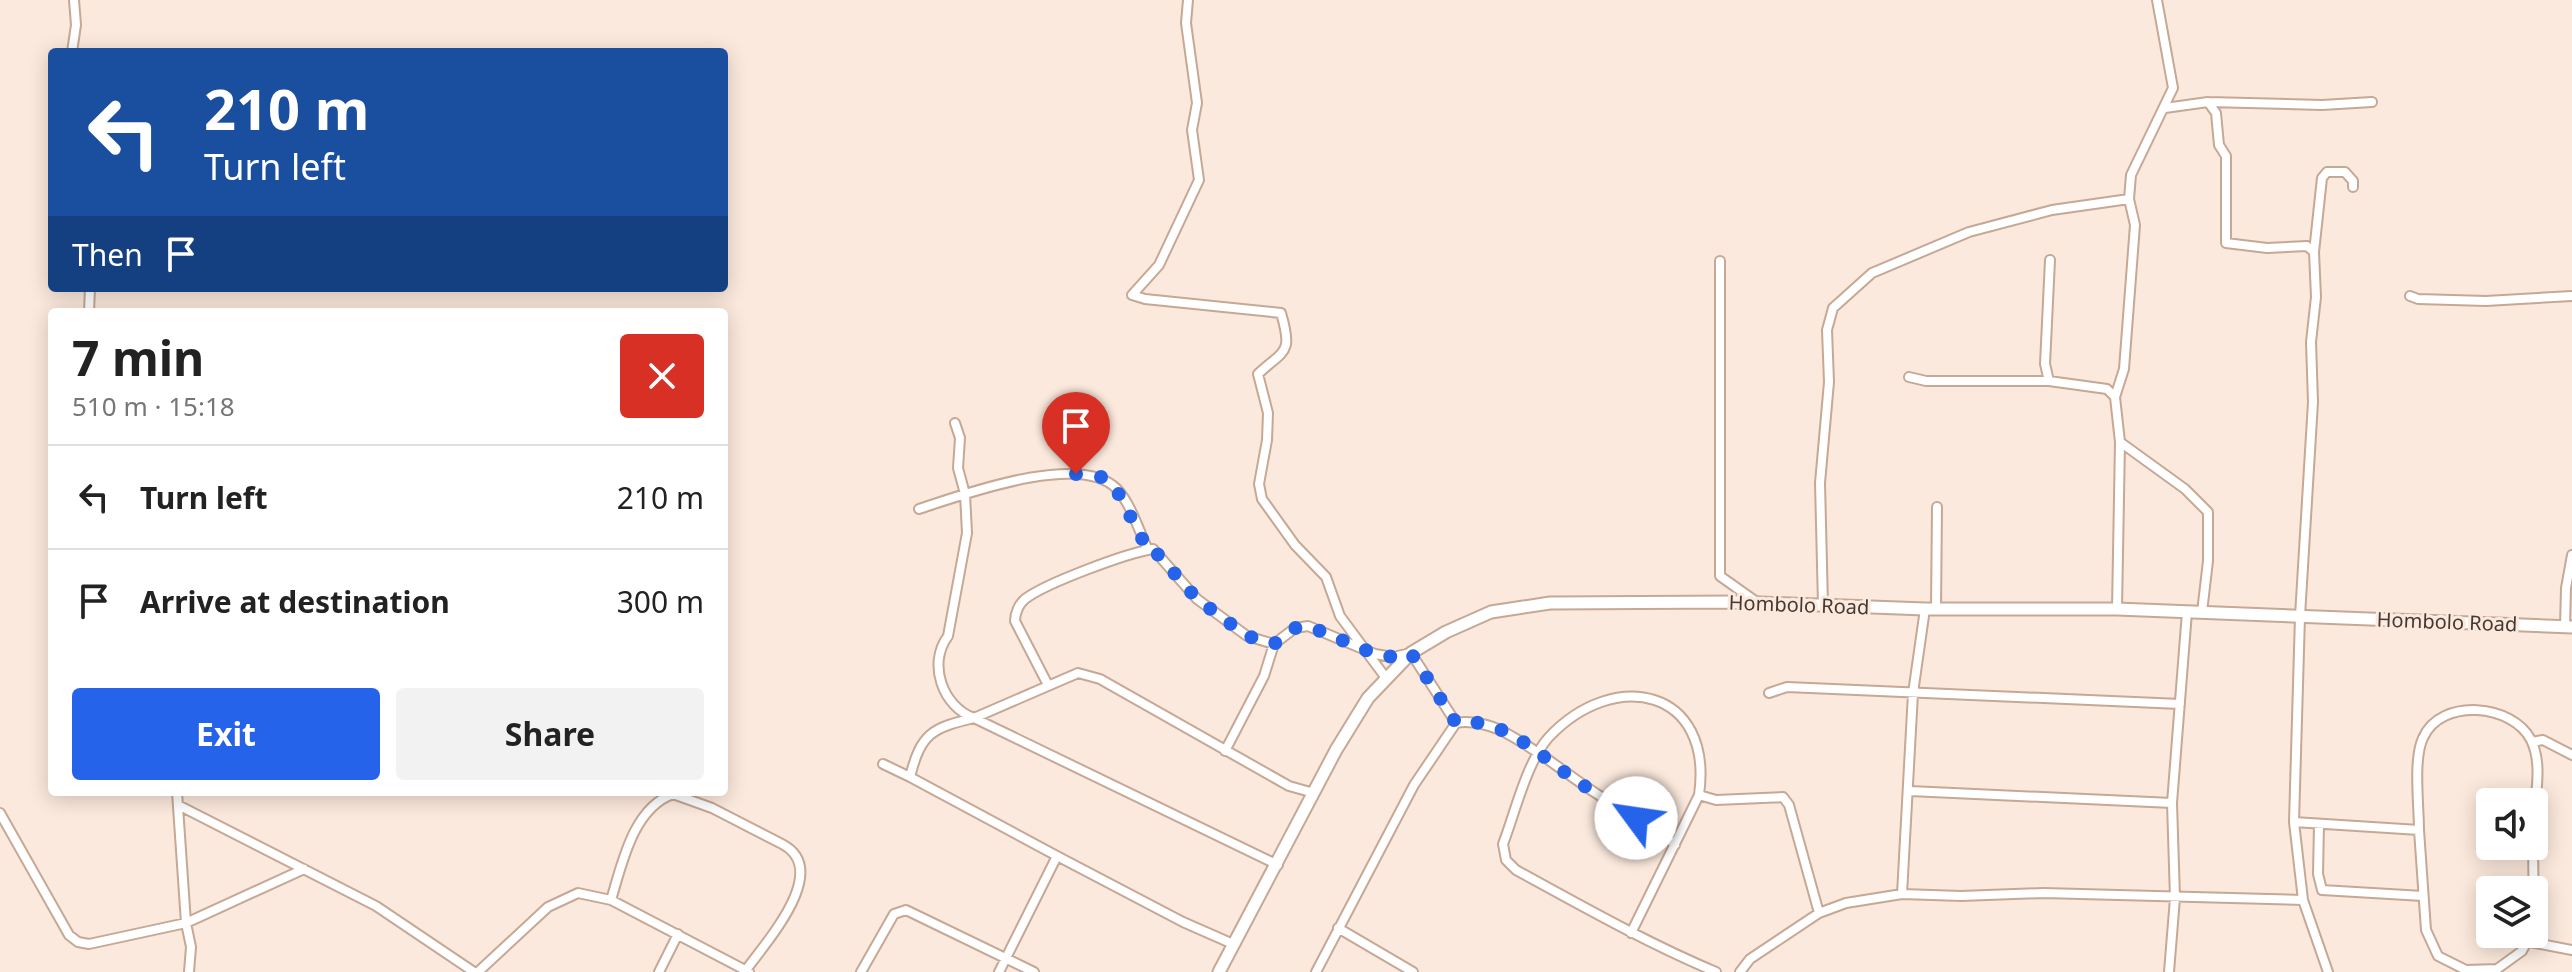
<!DOCTYPE html>
<html lang="en">
<head>
<meta charset="utf-8">
<style>
	:root { --surface:#fff; --page:#f2f2f2; --text:#222; --muted:#767676; --line:#e0e0e0; --accent:#2563eb }
	body { margin:0; font-family:"Noto Sans",sans-serif; background:var(--page); color:var(--text); height:100vh; display:flex; flex-direction:column; font-size:30px; white-space:nowrap }
	* { box-sizing:border-box; margin:0 }
	p { font-size:26px; color:var(--muted) }
	.icon { flex:none; width:44px; height:44px; fill:none; stroke:currentColor; stroke-width:2; stroke-linecap:round; stroke-linejoin:round }
	.map { position:relative; flex:1; overflow:hidden }
	.drawer { position:absolute; left:48px; top:308px; width:680px; height:488px; display:flex; flex-direction:column; background:var(--surface); border-radius:8px; box-shadow:0 4px 20px #0003 }
	.drawer>* { flex:none }
	.banner { position:absolute; left:48px; top:48px; width:680px; height:244px; border-radius:8px; box-shadow:0 4px 20px #0003; background:#1a4fa0; color:#fff; overflow:hidden }
	.tools { position:absolute; left:2476px; top:788px; display:grid; gap:16px }
	.tools a { display:grid; place-items:center; width:72px; height:72px; border-radius:8px; background:var(--surface); box-shadow:0 4px 20px #0003; font-size:40px }
	.pin { position:absolute; display:grid; place-items:center; width:68px; height:68px; color:#fff; margin:-82px -34px; border-radius:50% 50% 50% 0; rotate:-45deg; box-shadow:0 0 8px #0007 }
	.pin .icon { rotate:45deg }
	.me { position:absolute; width:88px; margin:-44px; rotate:301deg; stroke-linejoin:round; filter:drop-shadow(0 0 6px #0008) }
	.turn { display:flex; align-items:center; gap:28px; height:168px; padding:0 24px; font-size:36px }
	.turn .icon { width:104px; height:104px; stroke-width:2.5 }
	.turn b { display:block; font-size:56px; line-height:68px }
	.then { display:flex; align-items:center; height:76px; padding:0 24px; background:#0003; gap:16px; font-size:30px }
	.round { display:grid; place-items:center; flex:none; width:84px; height:84px; border-radius:8px; background:var(--page) }
	.summary { display:flex; align-items:center; justify-content:space-between; height:136px; padding:0 24px }
	h1 { font-size:48px; font-weight:700; line-height:60px }
	.button { display:flex; gap:16px; margin-top:auto; padding:16px 24px }
	.button a { flex:1; height:92px; border-radius:8px; background:var(--accent); color:#fff; font-size:32px; font-weight:700; line-height:92px; text-align:center }
	.button a+a { background:var(--page); color:var(--text) }
	ul { padding:0; list-style:none }
	li { display:flex; align-items:center; gap:24px; height:104px; padding:0 24px; border-top:2px solid var(--line) }
	li div { flex:1 }
	li b { display:block; font-size:30px }
	li em { font-style:normal }
	.map>svg:first-child { display:block }
	.lines { fill:none; stroke-linecap:round; stroke-linejoin:round }
	.street-casing { stroke:#c5a895; stroke-width:12 }
	.secondary-casing { stroke:#c5a895; stroke-width:15 }
	.street { stroke:#fff; stroke-width:8 }
	.secondary { stroke:#fff; stroke-width:11 }
	.route { stroke:#2563eb; stroke-width:14; stroke-dasharray:0 25.2 }
	.labels { text-anchor:middle; stroke-width:6; stroke-linejoin:round; paint-order:stroke }
	.street-label { font-size:20px; fill:#443831; stroke:#fce9dd }
</style>
</head>
<body>
<div class="map">
<svg width="2572" height="972" viewBox="0 0 2572 972">
	<rect width="100%" height="100%" fill="#fce9dd"/>
	<g class="lines">
		<g class="street-casing">
			<path id="street" d="M1188 0 1186 23 1197 103 1192 130 1199 180 1159 265 1132 295 1145 299 1281 313C1293 354 1285 349 1258 374L1268 413 1267 440 1259 484 1262 499 1295 545 1326 577 1340 616 1386 678
				M2157 0 2173 88 2131 175 2129 199 2135 225 2124 369 2115 397 2120 442 2185 489 2208 512V561L2202 612
				M72 52 76 25 74 0
				M2208 102 2322 105 2372 102
				M2165 108 2208 102 2216 113 2219 145 2226 156V243L2267 248 2307 246 2314 252 2316 297 2311 342 2313 402 2300 616 2294 822 2303 900 2328 972
				M2314 252 2322 178 2327 172H2345L2353 181V187
				M1720 261V576L1758 603
				M2410 296 2418 299 2486 301 2572 296
				M89 312 90 288
				M1909 377 1926 381H2049L2107 389 2115 397
				M2049 381 2045 364 2050 260
				M955 423 960 438 958 468 965 494 967 533 948 636C927 664 943 707 974 718L1078 673 1100 679 1289 786 1314 793
				M919 509C962 495 1080 451 1117 489 1131 504 1139 531 1148 550
				M1823 605 1820 483 1829 382 1827 330 1833 308 1872 273 1969 232 2052 210 2129 199
				M1936 609 1937 507
				M2117 609 2120 442
				M2565 627 2566 588 2572 555
				M1048 685 1015 621C1015 613 1019 604 1025 599 1046 583 1127 553 1153 549L1197 599 1247 636 1274 644
				M1769 693 1787 687 2180 704
				M2532 742 2543 740 2572 755
				M1225 751 1264 676 1274 644 1295 628 1308 626 1375 654 1393 657 1411 653 1456 723
				M883 764 910 777
				M1910 791 2172 803
				M177 792 186 923 191 947 189 972
				M1699 795 1716 800 1783 797 1789 805 1819 913
				M178 805 376 906 474 972
				M0 813 69 935 78 942 89 944 186 923 304 869
				M2294 822 2419 830 2426 930 2438 956 2466 970 2497 969 2522 951 2531 934
				M2319 824 2318 874 2322 890 2423 896
				M2419 830C2419 805 2413 759 2423 738 2441 697 2513 704 2531 740 2543 764 2535 795 2534 820
				M2533 846 2534 920
				M1057 856 910 777C921 733 932 728 974 718L1278 865
				M1902 894 1913 693 1925 609
				M611 900C622 864 633 808 673 794L712 808 782 844C832 870 766 942 746 970
				M1338 928 1413 972
				M1631 933 1699 795C1714 689 1615 667 1549 737 1527 761 1515 813 1503 844L1506 860 1516 870C1582 906 1647 943 1716 972
				M2530 942 2572 950
				M478 972 548 907 578 893 611 900 749 972
				M659 972 678 934
				M861 972 894 914 906 910 1034 972
				M999 972 1057 856 1183 922 1233 944
				M1316 972 1414 785 1456 723C1471 720 1491 725 1504 732 1537 749 1566 774 1597 794 1623 811 1653 824 1675 845
				M1740 972 1750 959 1819 913 1846 903 1902 894 1961 896 2043 893 2303 900
				M2169 972 2175 898 2172 803 2187 612"/>
		</g>
		<g class="secondary-casing">
			<path id="secondary" d="M1219 972 1336 750 1368 698 1411 653 1446 632 1491 612 1550 603 1735 602 1925 609H2117L2572 627"/>
		</g>
		<use href="#street" class="street"/>
		<use href="#secondary" class="secondary"/>
	</g>
	<g class="lines">
		<path class="route" d="M1076 474 1101 477 1115 487 1148 550 1153 549 1197 599 1247 636 1274 644 1295 628 1308 626 1375 654 1393 657 1411 653 1456 723C1502 715 1542 758 1577 781 1596 794 1616 806 1636 818"/>
	</g>
	<g class="labels">
		<g class="street-label">
			<text transform="translate(1799 605) rotate(2)" y="7">Hombolo Road</text>
			<text transform="translate(2447 622) rotate(2)" y="7">Hombolo Road</text>
		</g>
	</g>
</svg>
<div class="tools">
<a><svg class="icon" aria-label="sound" viewBox="0 0 24 24"><path d="M4 9h4l5-4v14l-5-4H4zM17 9q2 3 0 6"/></svg></a>
<a><svg class="icon" aria-label="layers" viewBox="0 0 24 24"><path d="M12 4l9 5-9 5-9-5zM3 14l9 5 9-5"/></svg></a>
</div>
<div class="pin" style="left:1076px;top:474px;background:#d93025"><svg class="icon" aria-label="arrive" viewBox="0 0 24 24"><path d="M6 21V4h12l-3 4 3 4H6"/></svg></div>
<svg class="me" style="left:1636px;top:818px" viewBox="-20 -20 40 40"><circle r="19" fill="#fff"/><path d="M0-13L10 11 0 6-10 11z" fill="#2563eb"/></svg>
<div class="banner">
<div class="turn"><svg class="icon" aria-label="left" viewBox="0 0 24 24"><path d="M17 20v-9H6M10 6l-5 5 5 5"/></svg><div><b>210 m</b>Turn left</div></div>
<div class="then">Then<svg class="icon" aria-label="arrive" viewBox="0 0 24 24"><path d="M6 21V4h12l-3 4 3 4H6"/></svg></div>
</div>
<section class="drawer">
<div class="summary"><div><h1>7 min</h1><p>510 m · 15:18</p></div><a class="round" style="background:#d93025;color:#fff"><svg class="icon" aria-label="close" viewBox="0 0 24 24"><path d="M6 6l12 12M18 6L6 18"/></svg></a></div>
<ul>
<li><svg class="icon" aria-label="left" viewBox="0 0 24 24"><path d="M17 20v-9H6M10 6l-5 5 5 5"/></svg><div><b>Turn left</b></div><em>210 m</em></li>
<li><svg class="icon" aria-label="arrive" viewBox="0 0 24 24"><path d="M6 21V4h12l-3 4 3 4H6"/></svg><div><b>Arrive at destination</b></div><em>300 m</em></li>
</ul>
<div class="button"><a>Exit</a><a>Share</a></div>
</section>
</div>
</body>
</html>
